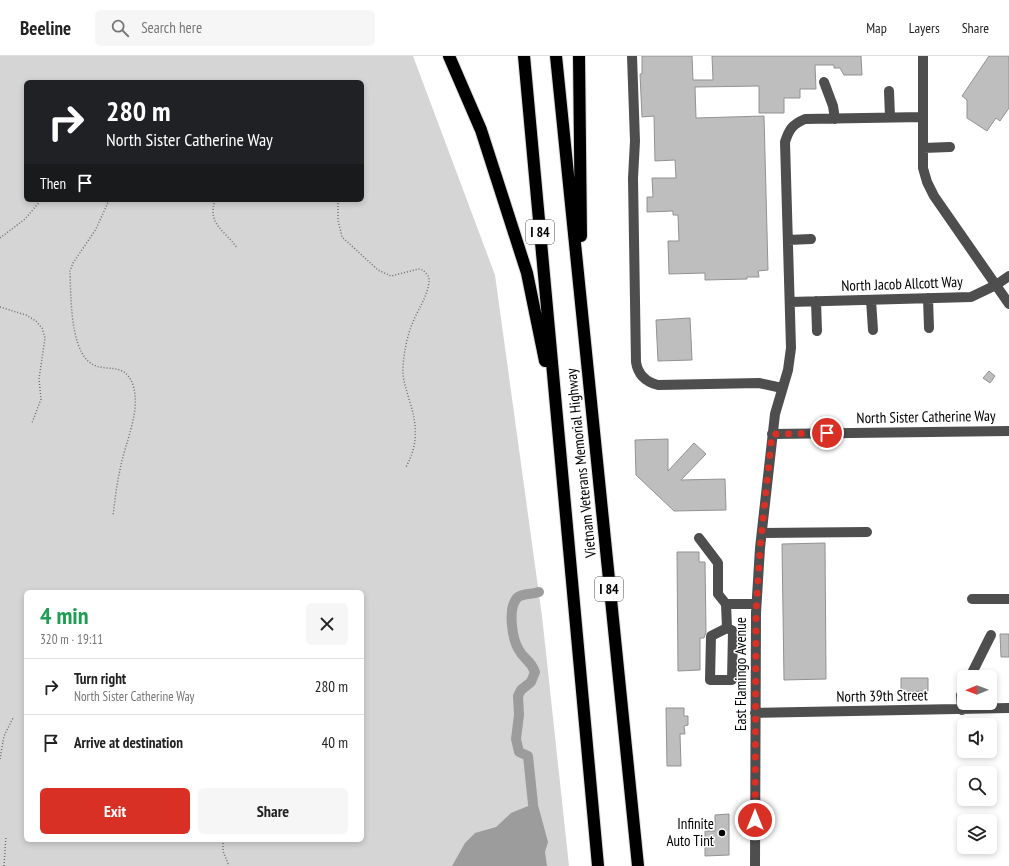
<!DOCTYPE html>
<html lang="en">
<head>
<meta charset="utf-8">
<style>
	:root { --surface:#fff; --page:#f6f6f6; --text:#222; --muted:#767676; --line:#e0e0e0; --accent:#d93025 }
	body { margin:0; font-family:"PT Sans Narrow",sans-serif; background:var(--page); color:var(--text); height:100vh; display:flex; flex-direction:column; font-size:15px; white-space:nowrap }
	* { box-sizing:border-box; margin:0 }
	p { font-size:13px; color:var(--muted) }
	.icon { flex:none; width:22px; height:22px; fill:none; stroke:currentColor; stroke-width:2; stroke-linecap:round; stroke-linejoin:round }
	.map { position:relative; flex:1; overflow:hidden }
	.side { position:absolute; left:24px; top:534px; width:340px; height:252px; display:flex; flex-direction:column; background:var(--surface); border-radius:6px; box-shadow:0 2px 6px #0003 }
	.side>* { flex:none }
	.guide { position:absolute; left:24px; top:24px; width:340px; height:122px; border-radius:6px; box-shadow:0 2px 6px #0003; background:#202124; color:#fff; overflow:hidden }
	.needle { width:26px; rotate:269deg }
	.fabs { position:absolute; left:957px; top:614px; display:grid; gap:8px }
	.fabs a { display:grid; place-items:center; width:40px; height:40px; border-radius:6px; background:var(--surface); box-shadow:0 2px 6px #0003; font-size:20px }
	.pin { position:absolute; display:grid; place-items:center; width:34px; height:34px; color:#fff; margin:-17px; border:2px solid #fff; border-radius:50%; box-shadow:0 1px 4px #0007 }
	.me { position:absolute; width:44px; margin:-22px; rotate:0deg; stroke-linejoin:round; filter:drop-shadow(0 0 3px #0008) }
	.turn { display:flex; align-items:center; gap:14px; height:84px; padding:0 16px; font-size:18px }
	.turn .icon { width:52px; height:52px; stroke-width:2.5 }
	.turn b { display:block; font-size:28px; line-height:34px }
	.then { display:flex; align-items:center; height:38px; padding:0 16px; background:#0003; gap:8px; font-size:15px }
	.round { display:grid; place-items:center; flex:none; width:42px; height:42px; border-radius:6px; background:var(--page) }
	.head { display:flex; align-items:center; justify-content:space-between; height:68px; padding:0 16px }
	h1 { font-size:24px; font-weight:700; line-height:30px; color:#1e9e55 }
	.button { display:flex; gap:8px; margin-top:auto; padding:8px 16px }
	.button a { flex:1; height:46px; border-radius:6px; background:var(--accent); color:#fff; font-size:16px; font-weight:700; line-height:46px; text-align:center }
	.button a+a { background:var(--page); color:var(--text) }
	ul { padding:0; list-style:none }
	li { display:flex; align-items:center; gap:12px; height:56px; padding:0 16px; border-top:1px solid var(--line) }
	li div { flex:1 }
	li b { display:block; font-size:15px }
	li em { font-style:normal }
	header { display:flex; align-items:center; gap:24px; box-sizing:border-box; height:56px; padding:0 20px; background:var(--surface); border-bottom:1px solid var(--line) }
	header strong { font-size:19px }
	nav { display:flex; gap:22px; margin-inline-start:auto; font-size:14px }
	.search { width:280px; height:36px; background:var(--page); display:flex; align-items:center; gap:10px; box-sizing:border-box; padding:0 14px; border-radius:6px; color:var(--muted); font-size:15px }
	.map>svg:first-child { display:block }
	.green { fill:#d5d5d5; fill-rule:evenodd }
	.water { fill:#9c9c9c }
	.lines { fill:none; stroke-linecap:round; stroke-linejoin:round }
	.canal { stroke:#9c9c9c; stroke-width:10 }
	.building { fill:#bebebe; stroke:#929292 }
	.highway-casing { stroke:#dbdbdb; stroke-width:14 }
	.path { stroke:#707070; stroke-width:1.5; stroke-dasharray:1 2; stroke-linecap:butt }
	.minor { stroke:#4e4e4e; stroke-width:10 }
	.highway { stroke:#000; stroke-width:12 }
	.route { stroke:#d93025; stroke-width:7; stroke-dasharray:0 12.6 }
	.poi-dot { fill:#000; stroke:#fff; stroke-width:1.5 }
	.labels { text-anchor:middle; stroke-width:3; stroke-linejoin:round; paint-order:stroke }
	.shield { fill:#fff; stroke:#4c4c4c; stroke-width:1 }
	.shield-label { font-size:14px; font-weight:bold; fill:#000 }
	.street-label { font-size:15px; fill:#000; stroke:#fff }
	.poi-label { font-size:15px; fill:#000; stroke:#fff; text-anchor:end }
</style>
</head>
<body>
<header>
<strong>Beeline</strong>
<div class="search"><svg class="icon" aria-label="search" viewBox="0 0 24 24"><circle cx="10" cy="10" r="6"/><path d="M15 15l6 6"/></svg>Search here</div>
<nav><a>Map</a><a>Layers</a><a>Share</a></nav>
</header>
<div class="map">
<svg width="1009" height="810" viewBox="0 0 1009 810">
	<rect width="100%" height="100%" fill="#fff"/>
	<path class="green" d="M0 0H413L495 219 542 560 569 810H0ZM26 26H362V144H26ZM26 536H362V784H26Z"/>
	<path class="water" d="M533 748 538 749 548 786 545 796 547 810H452L465 787 475 777 496 771 511 757Z"/>
	<g class="lines">
		<path class="canal" d="M533 748 528 700 519 696 516 683 519 659 518 640 521 634 531 626 535 616C530 603 524 604 519 594 512 583 507 551 518 541 522 538 533 538 539 536"/>
	</g>
	<path class="building" d="M642 0H692L693 24H713L712 0H861L862 19H844L840 12H834V9H815L816 33H800V42H784V57H759V30L695 31 696 62 764 60 768 214 758 215 759 221H747V223L705 224V217L669 218 668 185H679L678 159H673V155L647 156V141H653L652 122H676L675 104 655 105 654 60 642 61 640 18H642Z
		M989 0H1009V52L1000 65 996 62 987 75 967 62V44L962 40Z
		M690 262 692 304 658 305 656 264Z
		M989 315 995 320 990 327 983 322Z
		M668 383V415L694 387 706 398 681 424 725 423 726 454 674 455 636 419 635 384Z
		M825 487 826 623 784 624 782 488Z
		M677 496H699V506H705L706 576 704 582H700V614L678 615Z
		M1000 578H1009V601H1001Z
		M901 622H928V635L901 636Z
		M666 652H684V660H688V669L684 670 685 678H680L681 710H667Z
		M729 758V799L705 800V775H715V759Z"/>
	<g class="lines">
		<g class="highway-casing">
			<path id="highway" d="M449 0 481 74 527 217 545 305
				M524 0 598 810
				M556 0 638 810
				M579 0 581 180"/>
		</g>
		<path class="path" d="M109 144 96 173 73 207 70 215C71 239 70 288 88 305 103 319 124 303 133 329 141 354 126 385 121 409 117 426 115 443 113 460
			M215 144C207 169 225 174 237 192
			M338 144V164L342 181 378 214 391 220 419 213 423 214 429 221C430 237 419 251 413 266 407 280 404 296 403 311 402 322 406 332 409 343 417 368 419 387 406 411
			M0 182 25 163 41 144
			M0 251 26 259 36 265 42 272 45 282 39 323 41 343 32 367
			M0 703 4 680 13 662
			M223 784V795L229 810
			M4 810 6 780"/>
		<path class="minor" d="M632 0 635 85 633 122 636 306C638 319 646 326 658 329L759 327 782 332
			M923 0V112L927 126 934 140 1009 248
			M824 26 833 50 835 63
			M889 35 890 61
			M923 92 950 91
			M788 184 811 183
			M928 242 929 272
			M871 244 873 274
			M816 245 817 275
			M790 246 971 241 996 229 1009 220
			M772 378 1009 375
			M762 477 867 476
			M699 482 718 507V538L726 548
			M972 543H1009
			M727 572 733 575 732 624H710L711 580 727 572 726 548H756
			M970 621 991 579
			M962 654 961 639 964 634
			M755 657 1009 652
			M755 810 756 557 760 492 775 358 788 314 791 292 785 86C789 73 793 68 805 63L923 61"/>
		<use href="#highway" class="highway"/>
	</g>
	<g class="lines">
		<path class="route" d="M755 764 756 557 760 492 772 378 827 377"/>
	</g>
	<circle class="poi-dot" cx="722" cy="777" r="4"/>
	<g class="labels">
		<g class="shield">
			<rect x="526" y="164" width="28" height="24" rx="3"/>
			<rect x="595" y="521" width="28" height="24" rx="3"/>
		</g>
		<g class="shield-label">
			<text x="540" y="181">I 84</text>
			<text x="609" y="538">I 84</text>
		</g>
		<g class="street-label">
			<text transform="translate(902 228) rotate(-2)" y="5">North Jacob Allcott Way</text>
			<text transform="translate(926 361) rotate(-1)" y="5">North Sister Catherine Way</text>
			<text transform="translate(581 407) rotate(-96)" y="5">Vietnam Veterans Memorial Highway</text>
			<text transform="translate(741 618) rotate(-90)" y="5">East Flamingo Avenue</text>
			<text transform="translate(882 640) rotate(-1)" y="5">North 39th Street</text>
		</g>
		<g class="poi-label">
			<text x="714" y="773">Infinite<tspan x="714" dy="17">Auto Tint</tspan></text>
		</g>
	</g>
</svg>
<div class="fabs">
<a><svg class="needle" viewBox="-14 -14 28 28"><path d="M0-13l5 13h-10z" fill="#e53935"/><path d="M0 13l5-13h-10z" fill="#767676"/></svg></a>
<a><svg class="icon" aria-label="sound" viewBox="0 0 24 24"><path d="M4 9h4l5-4v14l-5-4H4zM17 9q2 3 0 6"/></svg></a>
<a><svg class="icon" aria-label="search" viewBox="0 0 24 24"><circle cx="10" cy="10" r="6"/><path d="M15 15l6 6"/></svg></a>
<a><svg class="icon" aria-label="layers" viewBox="0 0 24 24"><path d="M12 4l9 5-9 5-9-5zM3 14l9 5 9-5"/></svg></a>
</div>
<div class="pin" style="left:827px;top:377px;background:#d93025"><svg class="icon" aria-label="arrive" viewBox="0 0 24 24"><path d="M6 21V4h12l-3 4 3 4H6"/></svg></div>
<svg class="me" style="left:755px;top:764px" viewBox="-20 -20 40 40"><circle r="17" fill="#d93025" stroke="#fff" stroke-width="3"/><path d="M0-11L8 9 0 5-8 9z" fill="#fff"/></svg>
<div class="guide">
<div class="turn"><svg class="icon" aria-label="right" viewBox="0 0 24 24"><path d="M7 20v-9h11M14 6l5 5-5 5"/></svg><div><b>280 m</b>North Sister Catherine Way</div></div>
<div class="then">Then<svg class="icon" aria-label="arrive" viewBox="0 0 24 24"><path d="M6 21V4h12l-3 4 3 4H6"/></svg></div>
</div>
<section class="side">
<div class="head"><div><h1>4 min</h1><p>320 m · 19:11</p></div><a class="round"><svg class="icon" aria-label="close" viewBox="0 0 24 24"><path d="M6 6l12 12M18 6L6 18"/></svg></a></div>
<ul>
<li><svg class="icon" aria-label="right" viewBox="0 0 24 24"><path d="M7 20v-9h11M14 6l5 5-5 5"/></svg><div><b>Turn right</b><p>North Sister Catherine Way</p></div><em>280 m</em></li>
<li><svg class="icon" aria-label="arrive" viewBox="0 0 24 24"><path d="M6 21V4h12l-3 4 3 4H6"/></svg><div><b>Arrive at destination</b></div><em>40 m</em></li>
</ul>
<div class="button"><a>Exit</a><a>Share</a></div>
</section>
</div>
</body>
</html>
